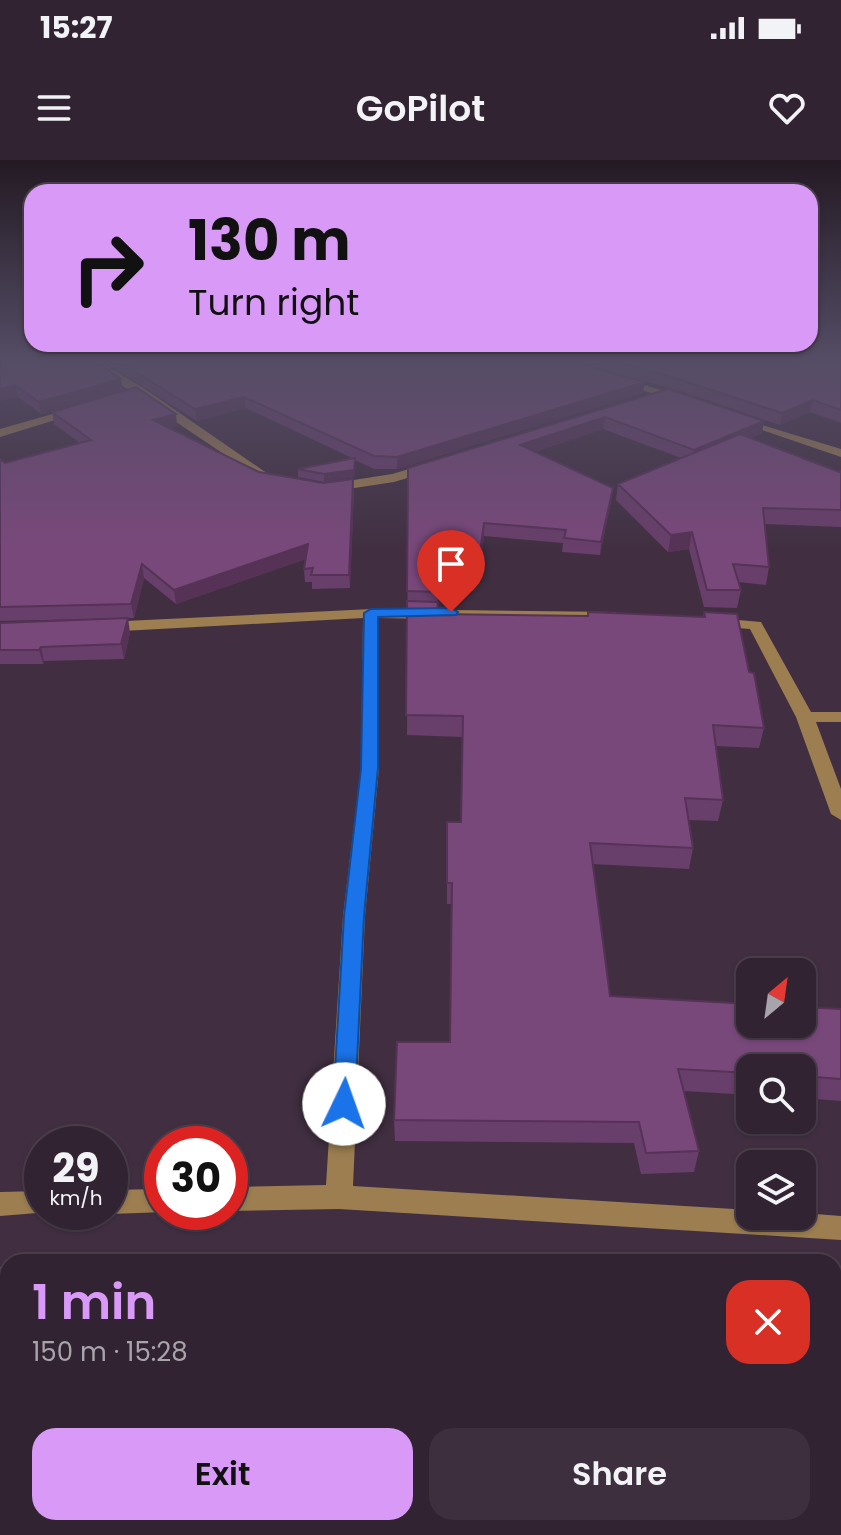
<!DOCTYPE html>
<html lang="en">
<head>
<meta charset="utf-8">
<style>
	:root { --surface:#312331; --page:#3d2f3d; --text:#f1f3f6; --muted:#a8a4ab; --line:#4c404d; --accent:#d99af7 }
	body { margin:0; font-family:Poppins,sans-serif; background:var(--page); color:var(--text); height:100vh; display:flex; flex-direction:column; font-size:30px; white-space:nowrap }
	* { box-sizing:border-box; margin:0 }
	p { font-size:26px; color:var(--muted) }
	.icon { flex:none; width:44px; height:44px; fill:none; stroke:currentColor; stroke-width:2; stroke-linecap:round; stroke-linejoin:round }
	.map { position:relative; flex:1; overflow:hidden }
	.panel { position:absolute; left:0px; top:1094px; width:842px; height:282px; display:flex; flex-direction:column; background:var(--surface); border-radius:24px 24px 0 0; box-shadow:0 2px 6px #0004,0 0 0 2px var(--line) }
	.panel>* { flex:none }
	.guide { position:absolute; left:24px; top:24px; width:794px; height:168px; border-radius:24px; box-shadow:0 2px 6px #0004,0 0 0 2px var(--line); background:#d99af7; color:#111; overflow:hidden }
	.needle { width:52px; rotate:29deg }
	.tools { position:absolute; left:736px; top:798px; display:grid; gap:16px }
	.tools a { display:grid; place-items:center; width:80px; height:80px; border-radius:16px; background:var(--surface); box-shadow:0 2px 6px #0004,0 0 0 2px var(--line); font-size:40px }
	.speed { position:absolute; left:24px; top:966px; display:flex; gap:16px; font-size:40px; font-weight:700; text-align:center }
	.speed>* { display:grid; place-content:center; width:104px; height:104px; border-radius:50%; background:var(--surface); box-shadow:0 2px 6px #0004,0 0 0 2px var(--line); line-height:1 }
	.speed small { font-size:20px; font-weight:400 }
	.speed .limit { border:12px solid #d22; background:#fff; color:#111 }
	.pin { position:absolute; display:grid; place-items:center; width:68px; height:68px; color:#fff; margin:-82px -34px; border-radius:50% 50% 50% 0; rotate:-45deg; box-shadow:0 0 8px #0007 }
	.pin .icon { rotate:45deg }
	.me { position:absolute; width:88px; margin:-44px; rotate:3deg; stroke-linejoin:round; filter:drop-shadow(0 0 6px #0008) }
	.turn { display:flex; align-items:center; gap:28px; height:168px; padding:0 32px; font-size:36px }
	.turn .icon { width:104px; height:104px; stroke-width:2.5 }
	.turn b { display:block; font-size:56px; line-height:68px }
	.round { display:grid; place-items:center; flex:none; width:84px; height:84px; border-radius:24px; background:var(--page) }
	.summary { display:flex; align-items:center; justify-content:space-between; height:136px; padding:0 32px }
	h1 { font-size:48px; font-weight:600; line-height:60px; color:var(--accent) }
	.primary-button { display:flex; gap:16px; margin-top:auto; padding:16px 32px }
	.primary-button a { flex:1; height:92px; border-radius:24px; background:var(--accent); color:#111; font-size:32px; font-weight:600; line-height:92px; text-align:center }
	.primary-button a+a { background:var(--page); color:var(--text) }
	.status { display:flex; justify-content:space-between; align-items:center; height:56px; padding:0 40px; background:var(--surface); direction:ltr }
	.status svg { height:22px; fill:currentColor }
	header { display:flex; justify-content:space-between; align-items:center; height:104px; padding:0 32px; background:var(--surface); font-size:36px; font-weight:600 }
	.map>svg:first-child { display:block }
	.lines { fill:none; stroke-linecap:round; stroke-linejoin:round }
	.minor { fill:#9c7e51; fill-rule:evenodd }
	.wall { fill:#683e6a }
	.shaded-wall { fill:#553256 }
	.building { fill:#79487b; stroke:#553256; stroke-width:2 }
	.route { fill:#1a73e8; stroke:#114b97; stroke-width:2 }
</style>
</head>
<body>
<div class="status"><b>15:27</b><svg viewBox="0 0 49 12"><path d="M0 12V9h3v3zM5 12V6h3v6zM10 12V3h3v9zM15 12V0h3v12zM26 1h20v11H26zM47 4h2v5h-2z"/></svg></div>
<header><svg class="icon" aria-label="menu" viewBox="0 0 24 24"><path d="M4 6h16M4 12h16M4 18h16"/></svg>GoPilot<svg class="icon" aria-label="heart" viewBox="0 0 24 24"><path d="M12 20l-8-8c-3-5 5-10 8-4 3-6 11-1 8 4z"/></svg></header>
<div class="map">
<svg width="841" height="1375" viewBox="0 0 841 1375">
	<rect width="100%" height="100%" fill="#412f41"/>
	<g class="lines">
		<path class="minor" d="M81 198H93L145 229 271 316 261 319Z
			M614 218H622L689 239 679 241 614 222Z
			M77 247 81 248V252L0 277V269Z
			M736 257 841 289V297L736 261Z
			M433 302 437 303V309L394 322 328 332 322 328 328 324 392 314Z
			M372 449 615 452 623 457 615 462 379 458V608L365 756 353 1026 750 1050V1056H802V1053L841 1056V1080L339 1049 230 1051V1027L326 1025 343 756 361 608 363 458 104 472 96 467 104 462Z
			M715 458 761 462 811 552H841V562H816L841 629V660L831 654 796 557 750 469 710 466 707 463Z
			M162 1029V1052H165L110 1054 105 1052H110V1030Z
			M42 1031V1052H50L0 1056V1032Z
			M0 1107H8V1133H0Z
			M834 1137 841 1138V1166L834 1165Z"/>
	</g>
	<path class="wall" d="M0 198H91L41 254 18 237Z
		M98 198H841V263L810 252 780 265 671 228 593 208 645 222 643 233 397 309H374L355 300 354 317 324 322 298 317V309L352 298 246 248 197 261Z
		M668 229 762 273 750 278 839 312 841 311V367L765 364 769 407 766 425 738 422 741 430 737 448 704 447 689 389 668 392 616 340 618 324 681 298 603 269 535 292 611 341 600 395 562 392 563 383 484 376 480 406 439 404 437 454 703 457 704 452 749 512 764 568 759 588 716 586 723 640 718 661 688 660 693 688 689 709 592 704 610 836 841 849V941L802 938V908H750V935L684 931 699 991 694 1012 641 1014 634 983 395 981 394 960 450 882 451 744H447V662H461L462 577 407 575 408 308Z
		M52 252 177 266 170 268 259 312 354 331 350 428 312 429V422H305L304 409 306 399 176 444 144 418 134 458 0 461V299L5 303 80 283 54 264Z
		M0 463 130 473 124 499 44 501 43 504H0Z
		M834 1224H841V1303L834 1302Z"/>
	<path class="shaded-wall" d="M121 219 123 230 41 254 39 242Z
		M645 222 643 233 397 309V297Z
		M15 225 18 237 0 241V229Z
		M244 237 246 248 197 261 195 249Z
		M813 240 810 252 780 265 782 253Z
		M176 254 177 266 155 272 153 260Z
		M605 257 603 269 519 297 520 285Z
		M764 261 762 273 692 303 694 290Z
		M355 298 354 317 324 322V314Z
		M353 319 354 331 350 428 349 415Z
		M613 328 611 341 600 395 601 382Z
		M484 363V376L480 406V392Z
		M692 372 689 389 668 392 671 375Z
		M308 384 309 398 176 444 174 430Z
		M142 404 144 418 134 458 131 444Z
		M128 458 130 473 124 499 121 484Z
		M41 487 44 501 43 504 39 490Z"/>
	<path class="building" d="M0 198H91L121 219 39 242 15 225 0 229Z
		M113 198H558L645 222 397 297 374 296 244 237 195 249Z
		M600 198H841V250L813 240 782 253 672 217Z
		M136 227 176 254 153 260 259 312 323 323 353 319 349 415H311L313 408 304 409 308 384 174 430 142 404 131 444 0 447V299L5 303 91 280 52 252Z
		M668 229 764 261 694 290 605 257 520 285 613 328 601 382 564 378 566 370 484 363 480 392 439 390 438 432 407 431 408 308Z
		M740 274 839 312 841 311V350L763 348 769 407 733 404 741 430H707L692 372 671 375 618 324Z
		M355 298 354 310 324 314 298 309Z
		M407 441 438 442 437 454 588 456V452L705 457 704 452 737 454 749 512 754 513 764 568 713 565 723 640 685 638 693 688 590 683 610 836 750 844V864H802V847L841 849V919L802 916V908H750V913L678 909 699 991 646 993 639 962 394 960 397 882H450L452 723H447V662H461L463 556 406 555Z
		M128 458 121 484 41 487 39 490H0V463Z
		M834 1224H841V1289H834Z
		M165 1368H651L652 1375H164Z"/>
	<linearGradient id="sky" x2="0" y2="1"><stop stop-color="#241a24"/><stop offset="0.51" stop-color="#544d65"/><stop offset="1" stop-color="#544d65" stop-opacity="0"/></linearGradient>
	<rect width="841" height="390" fill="url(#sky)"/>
	<path class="route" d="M451 448 458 452 456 455 378 457V608L364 756 355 944 352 950 344 953 336 950 333 944 344 756 361 608 364 453 371 449Z"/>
</svg>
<div class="tools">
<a><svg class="needle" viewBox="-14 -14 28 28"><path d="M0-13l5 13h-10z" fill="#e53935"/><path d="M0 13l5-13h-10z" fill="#a8a4ab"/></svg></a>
<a><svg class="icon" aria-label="search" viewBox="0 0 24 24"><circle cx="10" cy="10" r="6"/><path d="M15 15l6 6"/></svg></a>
<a><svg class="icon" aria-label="layers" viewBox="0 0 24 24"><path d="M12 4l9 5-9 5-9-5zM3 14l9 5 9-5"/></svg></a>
</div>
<div class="speed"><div>29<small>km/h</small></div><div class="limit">30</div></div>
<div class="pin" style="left:451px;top:452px;background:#d93025"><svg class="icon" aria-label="arrive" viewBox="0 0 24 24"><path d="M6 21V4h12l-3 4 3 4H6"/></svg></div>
<svg class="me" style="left:344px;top:944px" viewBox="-20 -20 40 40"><circle r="19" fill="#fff"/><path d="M0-13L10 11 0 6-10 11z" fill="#1a73e8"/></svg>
<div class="guide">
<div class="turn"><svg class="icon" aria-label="right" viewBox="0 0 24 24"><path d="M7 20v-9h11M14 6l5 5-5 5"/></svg><div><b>130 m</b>Turn right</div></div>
</div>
<section class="panel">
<div class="summary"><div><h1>1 min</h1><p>150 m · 15:28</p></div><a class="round" style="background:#d93025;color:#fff"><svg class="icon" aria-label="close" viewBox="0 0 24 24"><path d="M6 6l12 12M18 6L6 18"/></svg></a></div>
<div class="primary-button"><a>Exit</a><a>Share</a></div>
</section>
</div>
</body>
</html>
